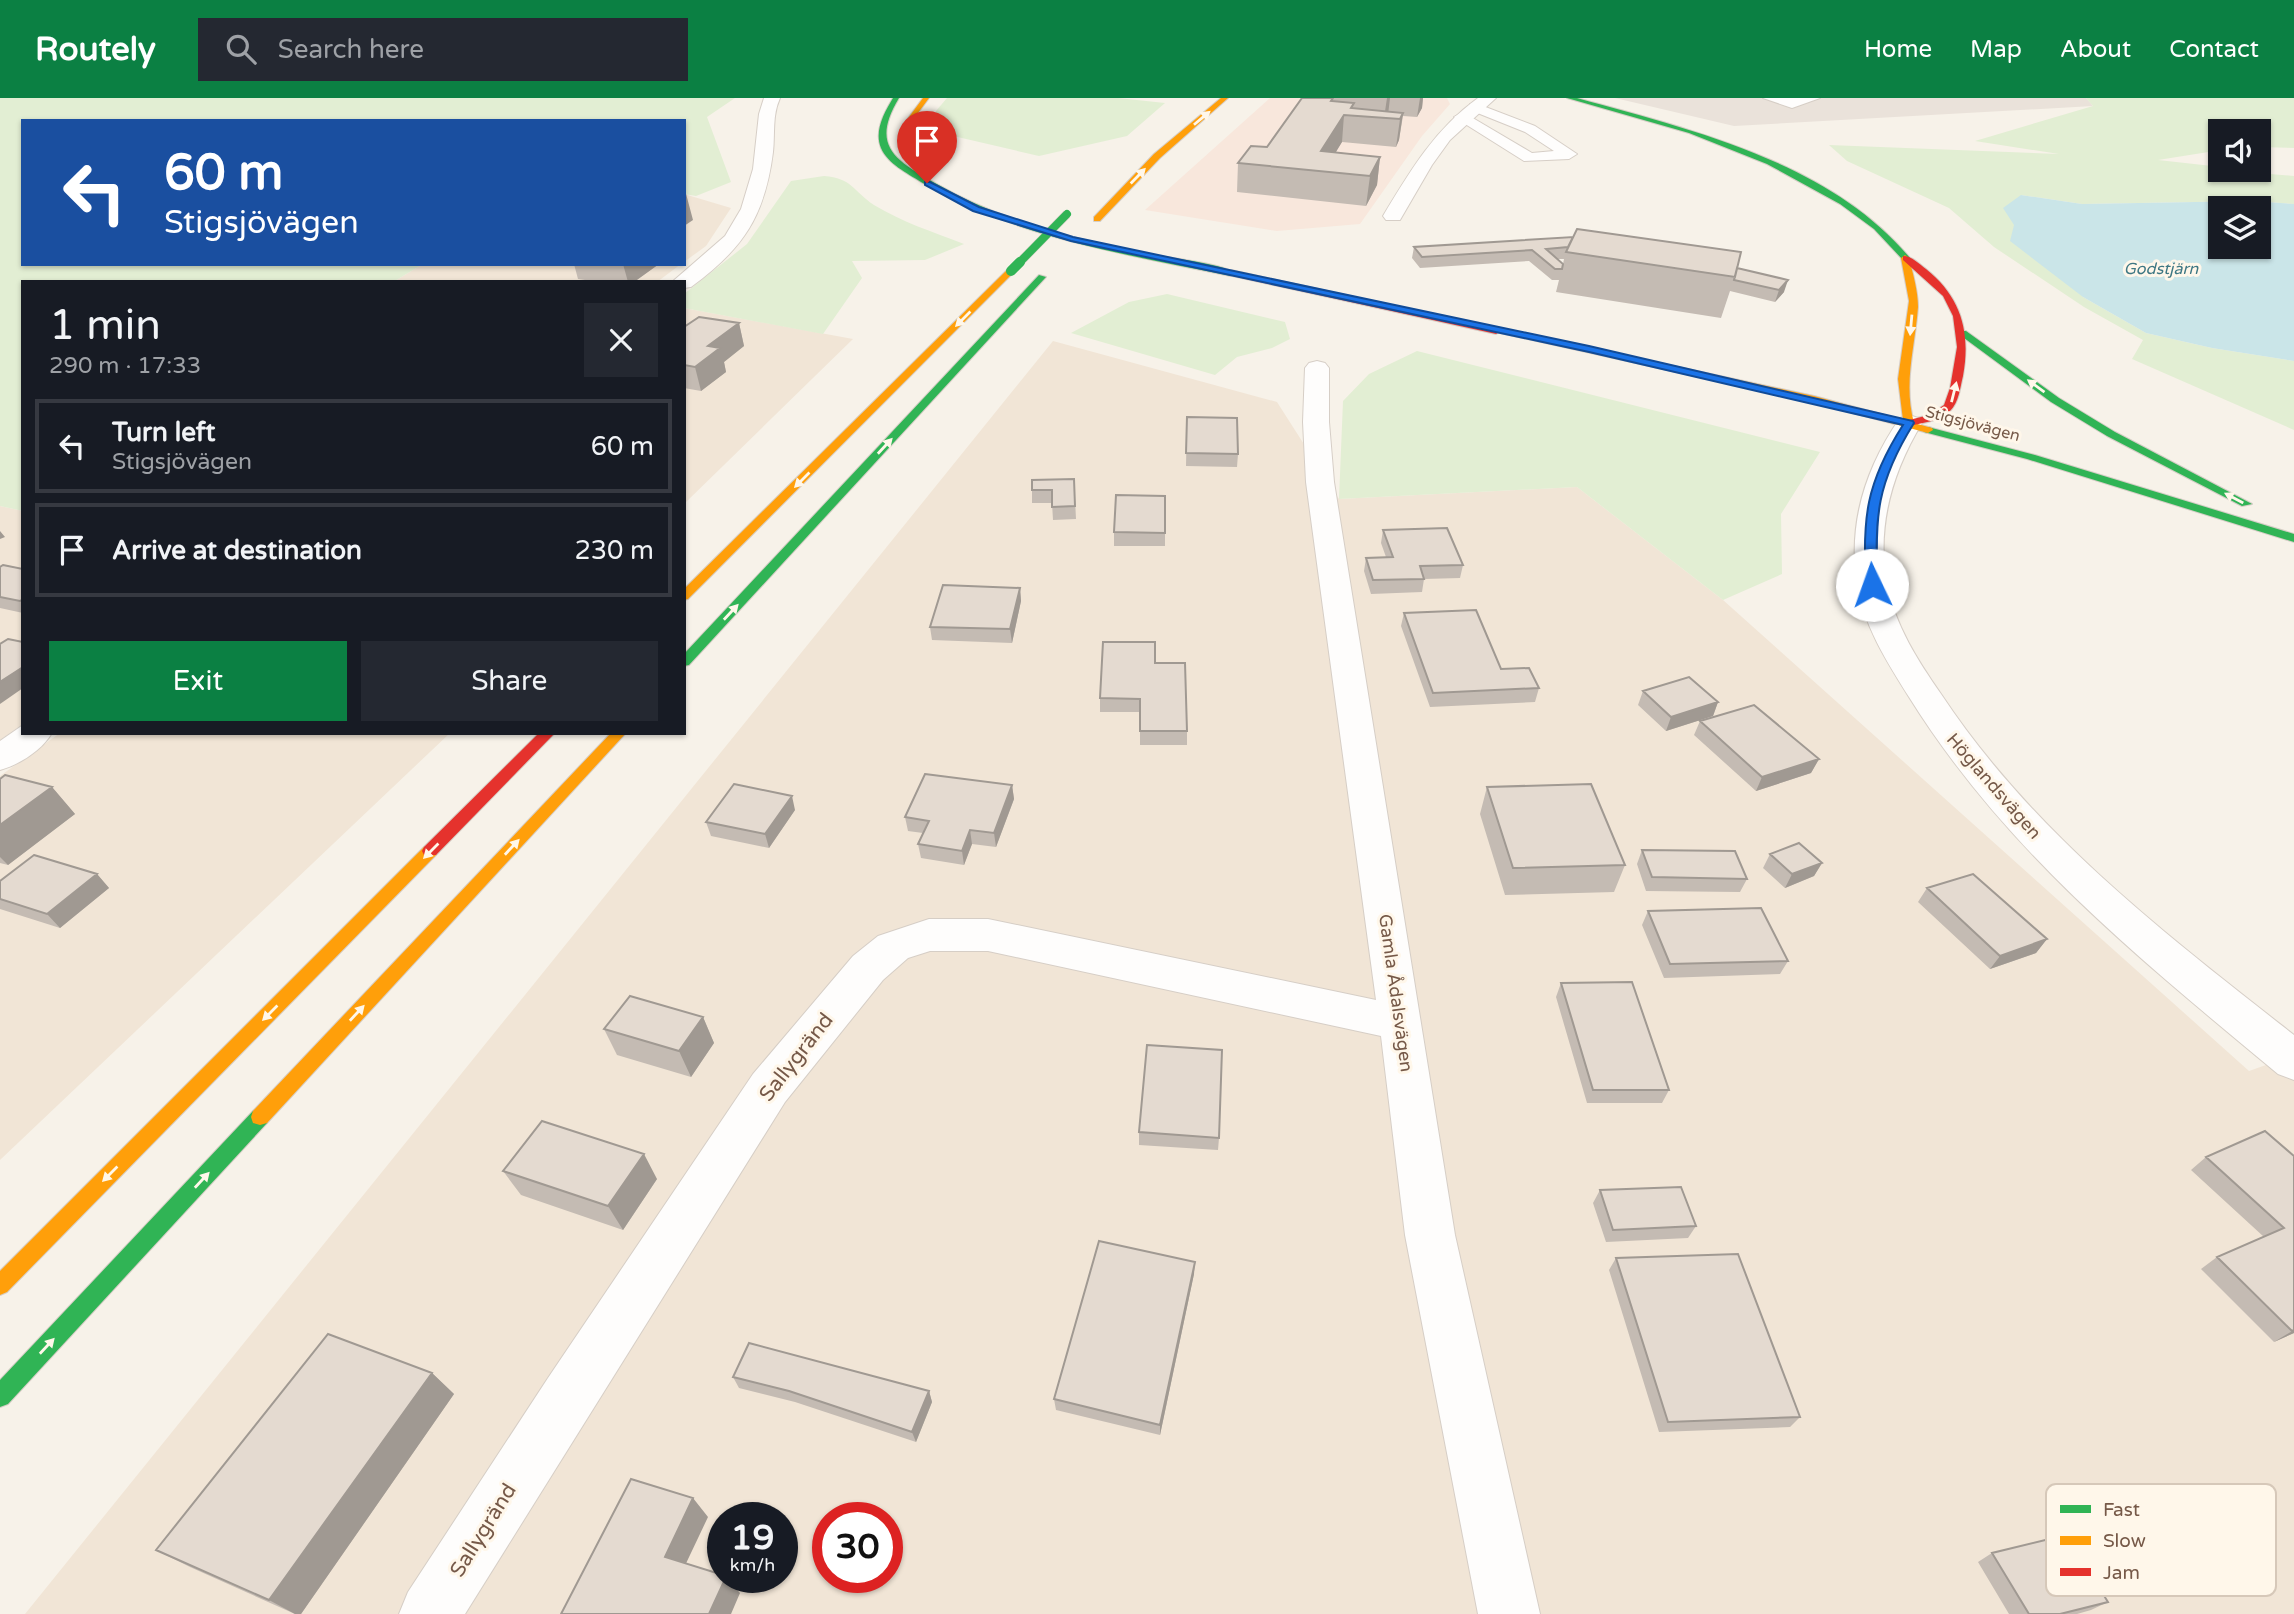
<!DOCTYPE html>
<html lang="en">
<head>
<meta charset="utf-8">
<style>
	:root { --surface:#171b24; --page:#242831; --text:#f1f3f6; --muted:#9ea1a6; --line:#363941; --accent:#0b8043 }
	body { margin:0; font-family:"Varela Round",sans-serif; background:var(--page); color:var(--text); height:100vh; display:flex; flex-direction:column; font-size:26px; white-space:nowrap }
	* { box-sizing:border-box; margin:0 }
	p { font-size:23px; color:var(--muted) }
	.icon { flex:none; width:38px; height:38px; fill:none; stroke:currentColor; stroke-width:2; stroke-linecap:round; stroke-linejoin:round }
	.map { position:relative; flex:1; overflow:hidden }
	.details { position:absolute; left:21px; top:182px; width:665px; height:455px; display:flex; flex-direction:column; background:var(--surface); border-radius:0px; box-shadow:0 2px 5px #0004 }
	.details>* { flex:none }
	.hud { position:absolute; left:21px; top:21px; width:665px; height:147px; border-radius:0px; box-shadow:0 2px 5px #0004; background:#1a4fa0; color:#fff; overflow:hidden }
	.fabs { position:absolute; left:2208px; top:21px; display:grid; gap:14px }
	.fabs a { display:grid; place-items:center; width:63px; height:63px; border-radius:0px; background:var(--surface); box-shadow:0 2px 5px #0004; font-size:35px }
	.speed { position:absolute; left:707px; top:1404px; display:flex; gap:14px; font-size:35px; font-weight:700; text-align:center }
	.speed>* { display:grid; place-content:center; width:91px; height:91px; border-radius:50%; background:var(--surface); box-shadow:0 2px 5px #0004; line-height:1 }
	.speed small { font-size:18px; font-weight:400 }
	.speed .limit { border:10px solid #d22; background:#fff; color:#111 }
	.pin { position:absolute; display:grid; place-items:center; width:60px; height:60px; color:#fff; margin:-72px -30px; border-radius:50% 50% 50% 0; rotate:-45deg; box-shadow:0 0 7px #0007 }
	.pin .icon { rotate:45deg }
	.me { position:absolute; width:77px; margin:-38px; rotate:357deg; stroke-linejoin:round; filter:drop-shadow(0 0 5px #0008) }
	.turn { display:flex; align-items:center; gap:24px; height:147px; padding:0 28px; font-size:32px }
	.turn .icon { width:91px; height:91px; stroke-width:2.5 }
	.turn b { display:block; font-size:49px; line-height:60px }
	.round { display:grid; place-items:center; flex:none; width:74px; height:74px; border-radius:0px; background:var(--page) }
	.overview { display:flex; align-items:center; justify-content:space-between; height:119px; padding:0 28px }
	h1 { font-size:42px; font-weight:600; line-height:52px }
	.primary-button { display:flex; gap:14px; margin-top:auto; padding:14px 28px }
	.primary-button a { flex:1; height:80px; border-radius:0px; background:var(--accent); color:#fff; font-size:28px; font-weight:600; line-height:80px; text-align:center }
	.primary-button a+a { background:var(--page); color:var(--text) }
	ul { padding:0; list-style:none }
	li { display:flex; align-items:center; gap:21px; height:94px; margin:0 14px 10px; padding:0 14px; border:4px solid var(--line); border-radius:0px }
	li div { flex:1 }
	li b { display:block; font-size:26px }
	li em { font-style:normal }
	header { display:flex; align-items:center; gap:42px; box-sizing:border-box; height:98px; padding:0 35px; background:var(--accent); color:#fff }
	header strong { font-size:33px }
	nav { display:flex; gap:38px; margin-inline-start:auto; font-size:24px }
	.search { width:490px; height:63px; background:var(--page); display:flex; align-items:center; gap:18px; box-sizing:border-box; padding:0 24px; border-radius:0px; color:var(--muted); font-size:26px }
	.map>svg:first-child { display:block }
	.residential { fill:#f1e5d6; fill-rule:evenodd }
	.commercial { fill:#f8e7dc }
	.industrial { fill:#eae2da }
	.green { fill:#e2eed3 }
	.water { fill:#cae5e8; fill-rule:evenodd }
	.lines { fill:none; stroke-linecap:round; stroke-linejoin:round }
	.lane-casing { stroke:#d6cec6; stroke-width:2 }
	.street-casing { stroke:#d6cec6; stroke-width:2 }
	.fast-casing { stroke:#d6cec6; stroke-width:2 }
	.slow-casing { stroke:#d6cec6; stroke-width:2 }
	.jam-casing { stroke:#d6cec6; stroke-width:2 }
	.lane { fill:#fefdfc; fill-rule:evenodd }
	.street { fill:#fefdfc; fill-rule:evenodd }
	.fast { fill:#30b455; fill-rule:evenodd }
	.slow { fill:#ff9f0a; fill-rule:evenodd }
	.jam { fill:#e5322d; fill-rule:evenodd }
	.fast-bridge-far1-casing { stroke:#d8cfc8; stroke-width:9; stroke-linecap:butt }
	.fast-bridge-casing { stroke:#d8cfc8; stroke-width:10; stroke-linecap:butt }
	.fast-bridge-far1 { stroke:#30b455; stroke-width:8 }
	.fast-bridge { stroke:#30b455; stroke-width:10 }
	.wall { fill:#c4bbb3; fill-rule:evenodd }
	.shaded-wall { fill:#a09992 }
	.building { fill:#e4dad0; stroke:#a09992; stroke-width:2 }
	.oneway { fill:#fff7ea }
	.route { fill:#1a73e8; stroke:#114b97; stroke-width:2 }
	.labels { text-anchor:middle; stroke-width:6; stroke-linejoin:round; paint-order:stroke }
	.far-water-label { font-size:16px; font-style:italic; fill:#3e7783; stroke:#fff7ea }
	.far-street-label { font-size:16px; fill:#765948; stroke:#fff7ea }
	.street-label { font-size:18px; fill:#765948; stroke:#fff7ea }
	.near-street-label { font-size:21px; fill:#765948; stroke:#fff7ea }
	.key { fill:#fff7ea; stroke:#d6c8b9; stroke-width:2 }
	.key-label { font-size:19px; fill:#765948 }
</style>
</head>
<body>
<header>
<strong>Routely</strong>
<div class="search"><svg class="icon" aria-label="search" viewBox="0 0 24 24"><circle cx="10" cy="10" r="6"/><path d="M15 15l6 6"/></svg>Search here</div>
<nav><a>Home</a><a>Map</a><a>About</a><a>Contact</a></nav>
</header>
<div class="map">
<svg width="2294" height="1516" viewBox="0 0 2294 1516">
	<rect width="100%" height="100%" fill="#f7f2e9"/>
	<path class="residential" d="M684 96 731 110 706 148 684 164Z
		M423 166H681L657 184H393Z
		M684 210 853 241 684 406Z
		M1053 243 1277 304 1339 401 1577 389 1723 502 2249 973 2294 957V1516H25ZM723 1419H782V1479H723ZM828 1419H887V1479H828Z
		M0 408 23 413V626L0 642Z
		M60 635H450L0 1062V678Z"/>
	<path class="commercial" d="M1270 0H1447L1450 6 1422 38 1360 126 1277 133 1145 112Z"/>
	<path class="industrial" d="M1615 0H2086L2093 8 1734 28Z"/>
	<path class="green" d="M0 0H735L707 19 731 84 696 98 684 96V23H23V166H423L393 184H23V413L0 408Z
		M947 0H1118L1165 5 1127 38 1039 58 936 34V13Z
		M2086 0H2294V50L2259 49V33H2221V52L2158 62 2221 69V72L2294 78V106L2252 103 2082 106 2021 97 2083 199 2146 235 2212 250 2294 263V332L2132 261 2143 242 2084 209 1994 149 1949 110 1847 63 1829 47 2059 56 1975 43 2093 8Z
		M824 78C852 80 853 93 874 107 902 124 933 134 964 146L925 162 852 163 862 180 823 236 684 210V196L747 146 791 83Z
		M1167 196 1285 224 1290 241 1272 250 1237 259 1215 277 1071 235 1129 204Z
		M1417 253 1820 354 1781 416 1782 476 1723 502 1577 389 1339 401 1343 303 1369 276Z"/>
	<path class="water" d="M2021 97 2082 106 2252 103 2294 106V263L2212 250 2146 235 2083 199 2010 143 2014 127 2003 110ZM2221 110H2259V149H2221Z"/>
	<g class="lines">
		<g class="lane-casing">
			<path id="lane" d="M1763 0H1820L1792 10Z
				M1475 5 1535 28 1577 56 1569 61 1524 63 1454 19 1461 15 1466 16 1532 55 1554 53 1525 34 1470 12V6Z"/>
		</g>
		<g class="street-casing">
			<path id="street" d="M764 0H780C772 17 775 36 773 54 765 118 743 151 691 189L684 190V184H672L725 138 741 111 753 71 759 16Z
				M1478 0H1496L1450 42 1432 67 1400 122H1386L1383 118C1410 73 1435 31 1478 0Z
				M1317 263 1325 265 1329 270V324L1334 384 1455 1137 1540 1516H1478L1405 1137 1381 938 988 853H930L908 860 883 882 785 1004 465 1516H399L408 1494 548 1280 753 976 853 858 878 838 929 821H988L1376 902 1306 384 1303 324 1305 270 1309 265Z
				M1909 317 1918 320 1922 325C1892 375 1876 428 1887 487 1895 527 1918 563 1941 596 2032 734 2165 836 2294 937V982L2278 976C2141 862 2005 753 1909 599 1887 564 1863 527 1857 484 1848 425 1866 369 1900 320Z
				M23 627V635H52C42 652 19 667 0 672V643Z"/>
		</g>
		<g class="fast-casing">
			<path id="fast" d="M893 0H899C870 48 895 62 935 85 999 122 1070 140 1142 155 1165 160 1218 164 1235 175L1231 178C1124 156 1017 140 921 84 907 75 888 66 881 50 874 33 884 15 893 0Z
				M1567 0H1577C1692 32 1830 64 1910 160L1903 162 1874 131 1840 106 1767 66 1689 35Z
				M1039 177 1046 179 689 567 684 568V556Z
				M1960 233H1966L2059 300 2115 334 2252 406 2242 408 2107 338 2051 304 1960 237Z
				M1928 329 2035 357 2294 436V444L2027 361 1924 334 1923 332Z
				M260 1011 267 1013 269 1019 267 1025 8 1306 0 1309V1282L253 1013Z"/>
		</g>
		<g class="slow-casing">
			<path id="slow" d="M923 0H929L912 23 910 50 903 52 906 23Z
				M1221 0H1228L1160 60 1100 123H1094V119L1154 56Z
				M1905 157 1909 160C1913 176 1918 193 1918 209 1915 250 1903 285 1914 325L1932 330 1933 332 1928 335 1812 304 1491 233 1496 230 1814 298 1903 322 1898 281 1909 203 1901 160Z
				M1008 171 1015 173 688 501 684 502V491Z
				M611 635H626L267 1025 260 1027 253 1025 251 1019 253 1013Z
				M430 747 438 753 436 757 7 1194 0 1197V1173L424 749Z"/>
		</g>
		<g class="jam-casing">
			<path id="jam" d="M1903 158C1912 158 1919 166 1926 171 1961 199 1971 234 1963 278 1960 290 1959 304 1950 313 1940 323 1922 325 1909 328L1904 325 1905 323 1929 317 1944 307 1950 290 1957 249 1953 218 1943 198 1903 162Z
				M1231 172 1496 230 1501 233 1496 236 1228 177 1227 175Z
				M539 635H555L436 757H424L422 753 424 749Z"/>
		</g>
		<use href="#lane" class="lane"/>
		<use href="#street" class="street"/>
		<use href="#fast" class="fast"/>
		<use href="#slow" class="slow"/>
		<use href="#jam" class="jam"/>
		<g class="fast-bridge-far1-casing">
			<path id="fast-bridge-far1" d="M1018 166 1067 116"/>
		</g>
		<g class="fast-bridge-casing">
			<path id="fast-bridge" d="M1011 173 1020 164"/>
		</g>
		<use href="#fast-bridge-far1" class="fast-bridge-far1"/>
		<use href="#fast-bridge" class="fast-bridge"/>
	</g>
	<path class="wall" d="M1302 0H1423L1422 10 1417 19 1403 18 1399 42 1396 49 1342 44 1335 54 1380 59 1377 87 1366 108 1237 94 1238 65 1267 49Z
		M1573 139 1737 170 1784 194 1775 204 1730 193 1721 220 1556 194 1559 182H1552L1529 163 1420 170 1412 160 1414 149ZM1557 161H1564L1563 166Z
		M574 166H659L634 184H599L578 181Z
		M739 225 744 248 724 264 726 274 701 293 684 290V229Z
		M1187 319 1238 356 1237 369 1186 368Z
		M1074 381 1076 421 1053 422 1052 405H1032V392Z
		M1165 398V448H1114V434Z
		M1383 432 1463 467 1460 480 1424 481 1422 494 1371 496 1364 473 1366 460 1386 459 1381 445Z
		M0 469 22 471 23 515 0 510Z
		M1020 490 1021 503 1012 545 932 542 930 529Z
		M1404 515 1501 571 1539 590 1535 604 1430 609 1401 528Z
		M1155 565 1187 633V647H1140V614H1100V600Z
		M1643 593 1718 604 1713 618 1666 633 1638 607Z
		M1700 623 1819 661 1811 675 1756 693 1694 637Z
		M0 681 52 689 75 716 8 767 0 765Z
		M1012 687 1014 701 996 749 972 746 964 767 921 760 918 746 923 735 908 733 905 719Z
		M1487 689 1625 767 1614 794 1505 797 1480 716Z
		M795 712 769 750 711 738 706 724Z
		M1642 752 1747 781 1740 794 1646 793 1637 766Z
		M1770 756 1822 765 1814 778 1785 790 1763 770Z
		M97 776 109 790 60 830 0 811V783Z
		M1927 790 2047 841 2036 855 1990 871 1918 804Z
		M1648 813 1788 863 1780 876 1664 880 1642 827Z
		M1561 885 1669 992 1662 1005H1587L1556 899Z
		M703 919 714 945 691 979 617 957 604 931Z
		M1139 1034 1219 1040 1218 1052 1139 1047Z
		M2294 1058V1235L2274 1244 2201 1171 2217 1159 2264 1139 2191 1072 2206 1059Z
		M503 1073 657 1081 623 1132 521 1097Z
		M1600 1092 1696 1128 1688 1140 1606 1144 1593 1105Z
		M1616 1160 1800 1319 1790 1329 1659 1334 1609 1172Z
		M1194 1176 1160 1337 1056 1312 1054 1301Z
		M432 1275 454 1296 301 1516H295L190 1469 156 1452Z
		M733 1279 929 1293 932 1304 916 1344 795 1304 739 1290Z
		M1992 1455 2108 1504 2091 1512 2077 1516H2009L1978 1464Z"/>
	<path class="shaded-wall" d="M1387 0H1390L1388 17 1384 20Z
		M1420 0H1423L1422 10 1417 19Z
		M1403 15 1399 42 1396 49 1400 21Z
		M1344 17 1342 44 1324 74 1321 53Z
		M1380 59 1377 87 1366 108 1370 78Z
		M685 92 693 122 684 128V93Z
		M623 166H659L634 184H628Z
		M1788 182 1784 194 1775 204 1779 192Z
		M739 225 744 248 724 264 726 274 701 293 695 269 708 248Z
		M0 433 5 439 0 441Z
		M1020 490 1021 503 1012 545 1010 531Z
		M23 569V590L0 606V584Z
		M1718 604 1713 618 1666 633 1671 619Z
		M1819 661 1811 675 1756 693 1762 679Z
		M1012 687 1014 701 996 749 994 735Z
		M52 689 75 716 8 767 0 759V727Z
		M792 698 795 712 769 750 765 736Z
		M970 732 972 746 964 767 962 753Z
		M1822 765 1814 778 1785 790 1792 776Z
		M97 776 109 790 60 830 47 816Z
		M2047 841 2036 855 1990 871 2000 858Z
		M703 919 714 945 691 979 679 953Z
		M644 1056 657 1081 623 1132 608 1108Z
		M1195 1164 1194 1176 1160 1337V1327Z
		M2294 1232V1235L2274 1244Z
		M432 1275 454 1296 301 1516H295L269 1502Z
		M929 1293 932 1304 916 1344 912 1334Z
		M693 1400 708 1419 681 1476 665 1459Z
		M726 1479 740 1495 731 1516H709Z"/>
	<path class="building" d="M1302 0H1333L1331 3 1354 5 1351 10 1403 15 1400 21 1344 17 1321 53 1380 59 1370 78 1238 65 1251 48 1267 49Z
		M1577 131 1741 154 1735 179 1566 154Z
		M1573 139 1568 149 1546 151 1563 166 1562 171H1555L1532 152 1422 159 1414 149Z
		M1737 170 1788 182 1779 192 1734 182Z
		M699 219 739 225 708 248 720 250 695 269 684 267V229Z
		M1187 319 1237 320 1238 356 1186 355Z
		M1074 381 1075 408 1052 409V392H1032V382Z
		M1116 397 1165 398V435L1114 434Z
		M1447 430 1463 467 1420 468 1424 481 1373 482 1366 460 1393 459 1383 432Z
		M3 467 23 471V501L20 503 0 499V469Z
		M943 487 1020 490 1010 531 930 529Z
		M1476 512 1501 571 1529 570 1539 590 1433 595 1404 515Z
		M8 541 23 544V569L0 584V546Z
		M1103 544H1155V565H1185L1187 633H1140V601L1100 600Z
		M1689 579 1718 604 1671 619 1643 593Z
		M1754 607 1819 661 1762 679 1700 623Z
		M925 676 1012 687 994 735 970 732 962 753 918 746 929 723 905 719Z
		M5 677 52 689 0 727V681Z
		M734 686 792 698 765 736 706 724Z
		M1591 686 1625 767 1513 770 1487 689Z
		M1799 745 1822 765 1792 776 1770 756Z
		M1642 752 1735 753 1747 781 1652 779Z
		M34 757 97 776 47 816 0 801V783Z
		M1973 776 2047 841 2000 858 1927 790Z
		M1761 810 1788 863 1670 866 1648 813Z
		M1632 884 1669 992H1593L1561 885Z
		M630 898 703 919 679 953 604 931Z
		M1147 947 1222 952 1219 1040 1139 1034Z
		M542 1023 644 1056 608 1108 503 1073Z
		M2265 1033 2294 1058V1232L2292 1233 2217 1159 2284 1130 2206 1059Z
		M1681 1089 1696 1128 1613 1132 1600 1092Z
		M1099 1143 1195 1164 1160 1327 1054 1301Z
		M1738 1156 1800 1319 1668 1324 1616 1160Z
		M328 1236 432 1275 269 1502 156 1452Z
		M749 1245 929 1293 912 1334 789 1293 733 1279Z
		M631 1381 693 1400 665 1459 723 1477V1479H726L709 1516H561Z
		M2066 1437 2108 1504 2060 1516H2029L1992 1455Z"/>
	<defs><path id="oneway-solid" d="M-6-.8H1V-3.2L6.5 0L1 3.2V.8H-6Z" transform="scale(1.75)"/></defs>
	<g class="oneway">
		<use href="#oneway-solid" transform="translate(1202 20) rotate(-40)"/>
		<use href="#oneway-solid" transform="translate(1138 78) rotate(-46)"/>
		<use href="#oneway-solid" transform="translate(963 221) rotate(135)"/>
		<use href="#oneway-solid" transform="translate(1911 227) rotate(95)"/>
		<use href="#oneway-solid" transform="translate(2036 288) rotate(-144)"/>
		<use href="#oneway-solid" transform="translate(1954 294) rotate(-76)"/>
		<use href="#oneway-solid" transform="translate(885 348) rotate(-47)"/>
		<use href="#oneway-solid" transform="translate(802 382) rotate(135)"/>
		<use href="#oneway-solid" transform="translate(2234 400) rotate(-152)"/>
		<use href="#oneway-solid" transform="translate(731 514) rotate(-47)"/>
		<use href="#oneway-solid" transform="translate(512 749) rotate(-47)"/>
		<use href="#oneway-solid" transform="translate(431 753) rotate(135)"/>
		<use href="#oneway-solid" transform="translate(270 915) rotate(135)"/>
		<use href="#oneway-solid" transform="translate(357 915) rotate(-47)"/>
		<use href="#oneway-solid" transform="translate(110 1076) rotate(135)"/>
		<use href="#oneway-solid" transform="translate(202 1082) rotate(-47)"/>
		<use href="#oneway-solid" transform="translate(47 1248) rotate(-47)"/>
	</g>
	<path class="route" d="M925 84H930L979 109 1073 139 1589 248 1913 323 1914 325C1877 384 1874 419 1878 487L1872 490 1866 487C1862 420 1866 385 1903 327L1589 254 1071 143 973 113 925 87Z"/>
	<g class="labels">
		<g class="far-water-label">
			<text x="2161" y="176">Godstjärn</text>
		</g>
		<g class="far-street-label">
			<text transform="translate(1973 325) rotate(15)" y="6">Stigsjövägen</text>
		</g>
		<g class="street-label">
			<text transform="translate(1994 688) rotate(49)" y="6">Höglandsvägen</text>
			<text transform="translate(1396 895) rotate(82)" y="6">Gamla Ådalsvägen</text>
		</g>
		<g class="near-street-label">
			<text transform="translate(796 959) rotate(-52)" y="7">Sallygränd</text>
			<text transform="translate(483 1432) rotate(-58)" y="7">Sallygränd</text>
		</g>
	</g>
	<rect x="2046" y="1386" width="230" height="112" rx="10" class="key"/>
	<rect x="2060" y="1407" width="31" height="8" fill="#30b455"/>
	<rect x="2060" y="1438" width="31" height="9" fill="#ff9f0a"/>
	<rect x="2060" y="1470" width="31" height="8" fill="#e5322d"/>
	<g class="key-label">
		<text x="2103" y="1418">Fast</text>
		<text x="2103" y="1449">Slow</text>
		<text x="2103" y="1481">Jam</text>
	</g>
</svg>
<div class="fabs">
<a><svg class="icon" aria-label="sound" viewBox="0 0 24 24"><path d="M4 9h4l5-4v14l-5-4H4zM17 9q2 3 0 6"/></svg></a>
<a><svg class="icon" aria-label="layers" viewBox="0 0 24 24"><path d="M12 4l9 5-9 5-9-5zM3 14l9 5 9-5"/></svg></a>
</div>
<div class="speed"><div>19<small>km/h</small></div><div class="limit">30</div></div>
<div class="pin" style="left:927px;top:85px;background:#d93025"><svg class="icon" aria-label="arrive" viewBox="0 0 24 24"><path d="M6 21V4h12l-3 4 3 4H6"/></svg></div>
<svg class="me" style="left:1872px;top:487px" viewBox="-20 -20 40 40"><circle r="19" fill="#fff"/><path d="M0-13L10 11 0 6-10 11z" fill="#1a73e8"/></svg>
<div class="hud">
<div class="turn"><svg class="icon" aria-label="left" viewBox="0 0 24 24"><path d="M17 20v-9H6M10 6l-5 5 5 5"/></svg><div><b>60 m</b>Stigsjövägen</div></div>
</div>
<section class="details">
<div class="overview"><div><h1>1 min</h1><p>290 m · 17:33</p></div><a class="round"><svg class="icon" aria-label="close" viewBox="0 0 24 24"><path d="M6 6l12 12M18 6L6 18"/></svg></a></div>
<ul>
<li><svg class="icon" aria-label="left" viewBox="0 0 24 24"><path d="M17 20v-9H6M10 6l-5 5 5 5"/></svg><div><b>Turn left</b><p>Stigsjövägen</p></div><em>60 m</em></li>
<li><svg class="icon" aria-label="arrive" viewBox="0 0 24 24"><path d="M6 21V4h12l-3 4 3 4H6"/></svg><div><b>Arrive at destination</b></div><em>230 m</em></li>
</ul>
<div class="primary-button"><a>Exit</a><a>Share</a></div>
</section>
</div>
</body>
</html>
